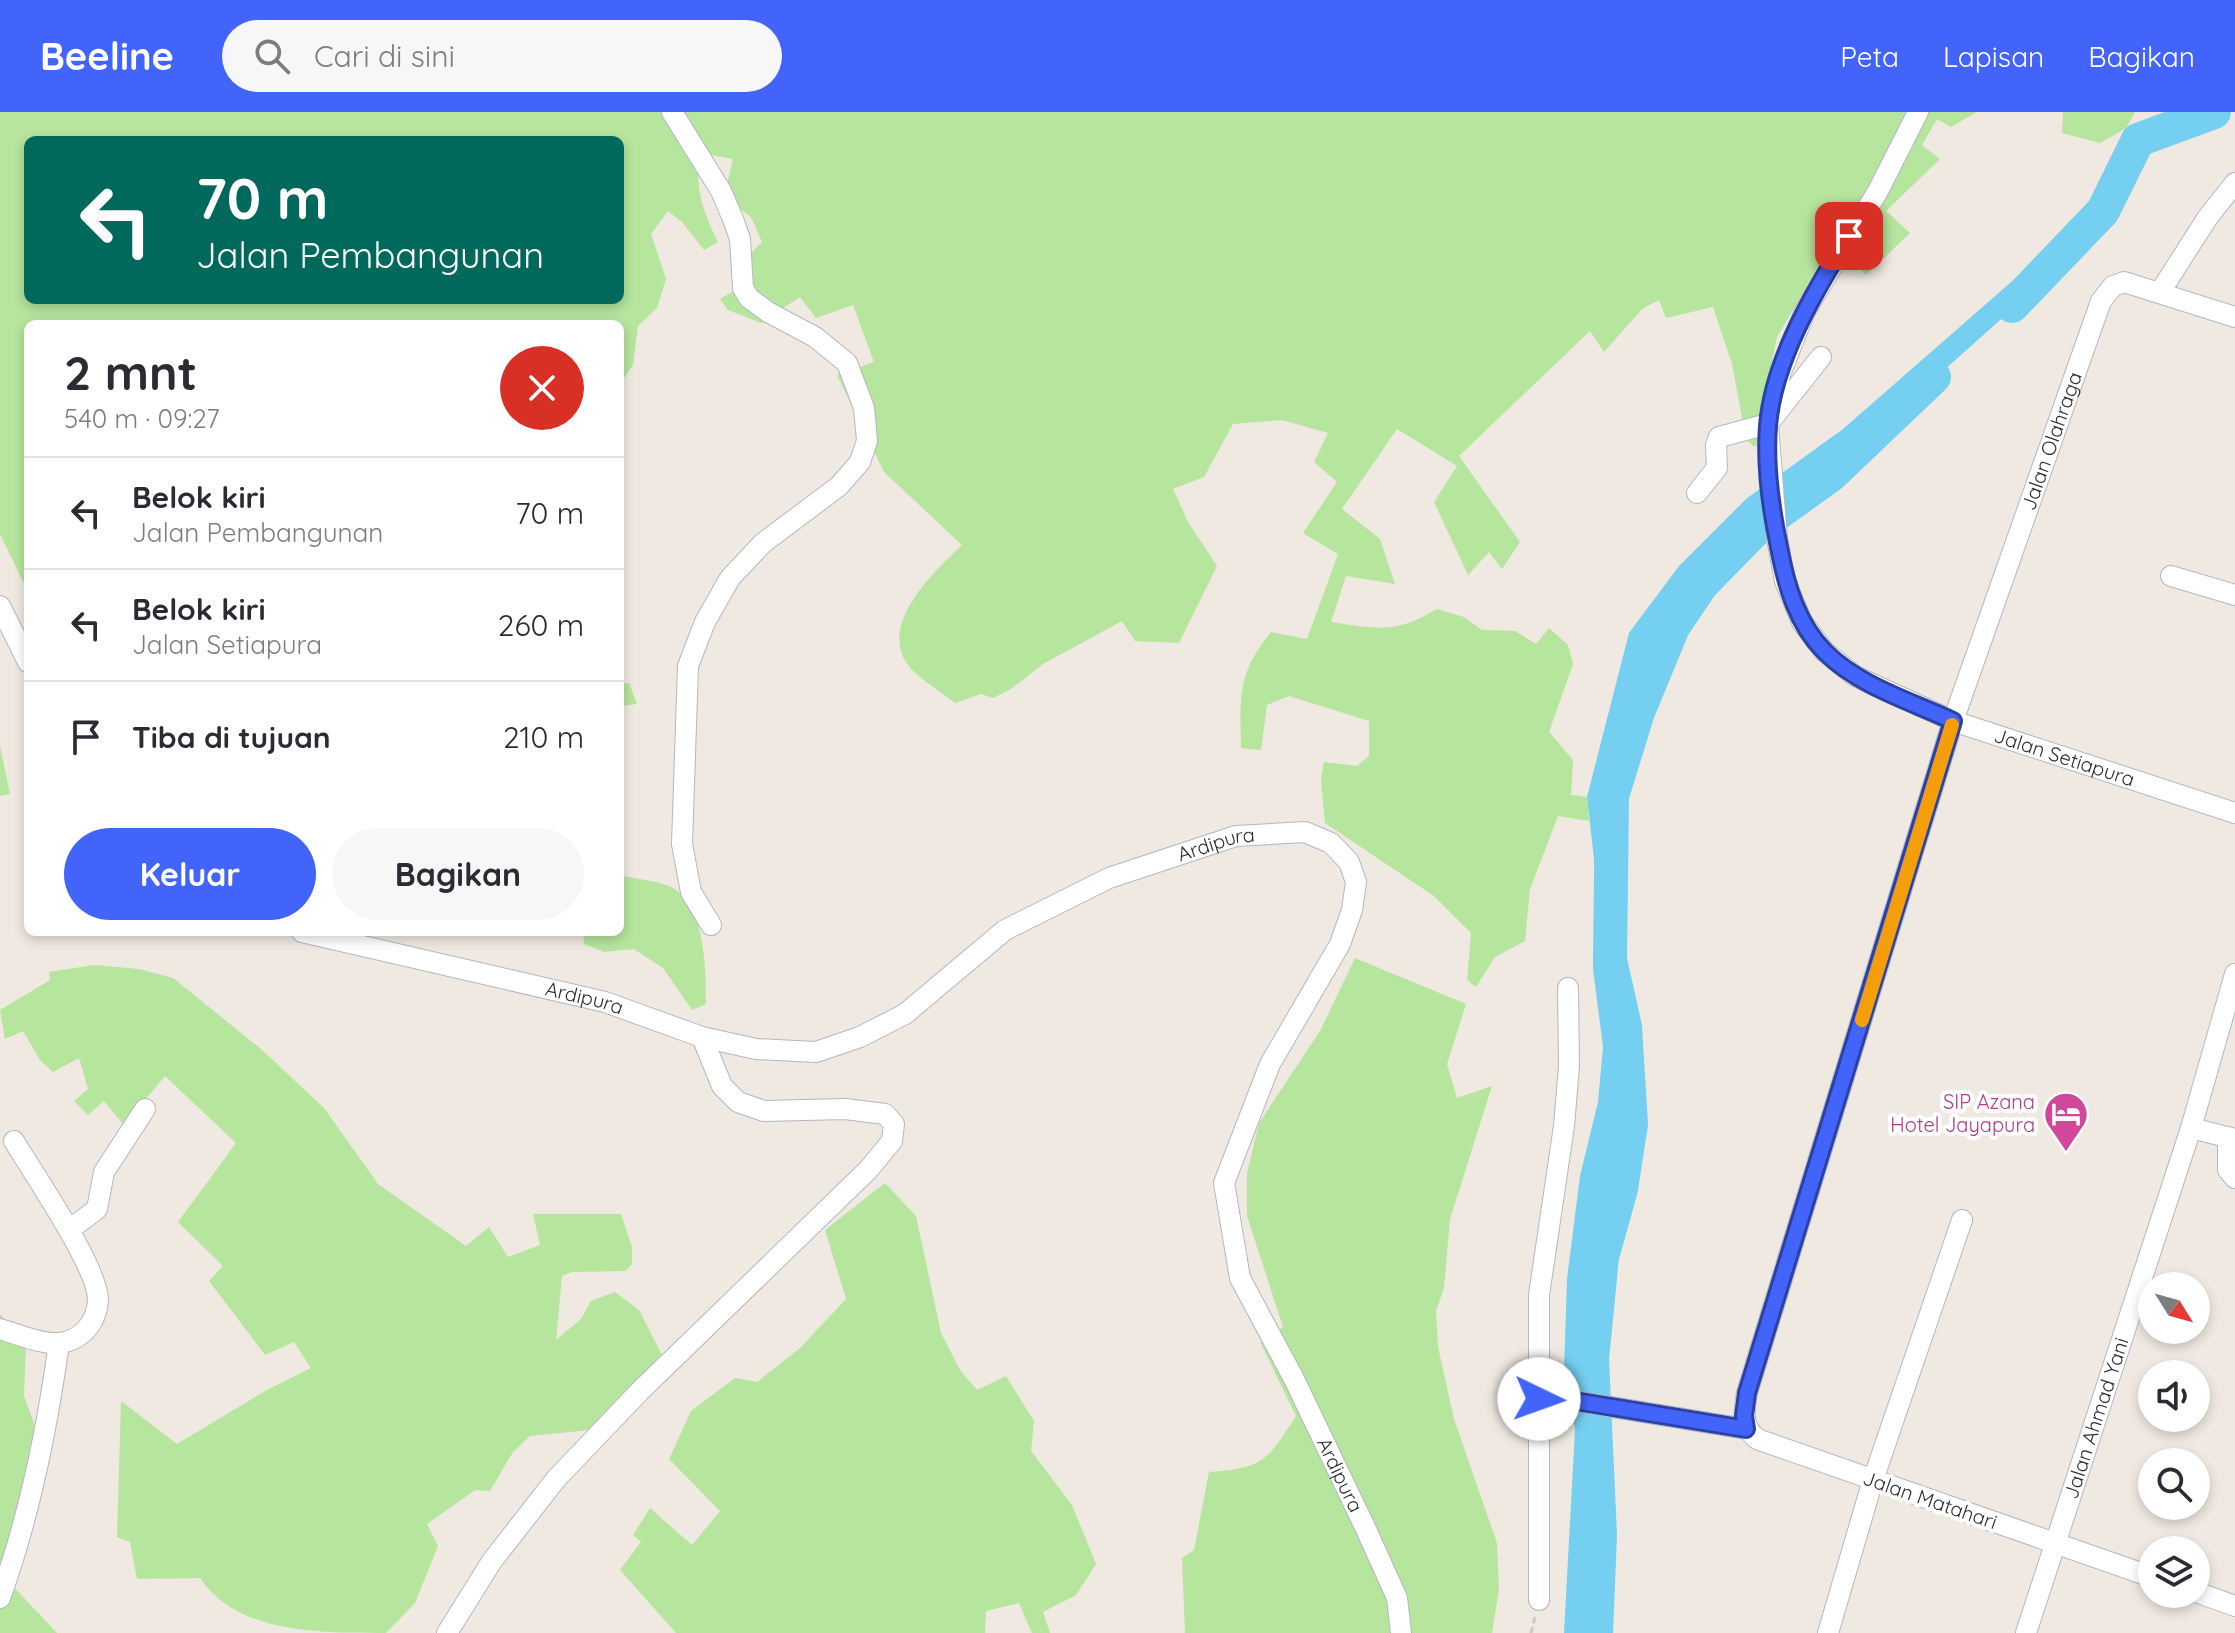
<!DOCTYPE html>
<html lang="id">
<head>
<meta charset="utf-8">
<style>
	:root { --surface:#fff; --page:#f7f7f7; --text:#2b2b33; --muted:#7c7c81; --line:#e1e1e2; --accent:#4264fb }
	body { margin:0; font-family:Quicksand,sans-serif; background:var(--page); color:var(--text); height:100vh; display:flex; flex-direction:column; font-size:30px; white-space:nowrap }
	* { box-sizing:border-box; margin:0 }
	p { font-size:26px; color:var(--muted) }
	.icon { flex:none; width:44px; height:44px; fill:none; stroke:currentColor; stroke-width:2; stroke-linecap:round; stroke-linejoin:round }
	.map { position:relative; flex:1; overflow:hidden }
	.side { position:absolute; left:24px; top:208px; width:600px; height:616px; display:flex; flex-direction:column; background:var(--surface); border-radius:12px; box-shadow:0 4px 12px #0003 }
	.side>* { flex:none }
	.banner { position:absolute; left:24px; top:24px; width:600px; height:168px; border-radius:12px; box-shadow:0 4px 12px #0003; background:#00695c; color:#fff; overflow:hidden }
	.needle { width:52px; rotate:127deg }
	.buttons { position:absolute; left:2138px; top:1160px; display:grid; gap:16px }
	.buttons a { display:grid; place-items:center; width:72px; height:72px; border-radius:50%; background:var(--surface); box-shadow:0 4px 12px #0003; font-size:40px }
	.pin { position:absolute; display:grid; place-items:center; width:68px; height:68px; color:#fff; margin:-34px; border-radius:16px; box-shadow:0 4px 12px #0006 }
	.me { position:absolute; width:88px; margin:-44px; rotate:93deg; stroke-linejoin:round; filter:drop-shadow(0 0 6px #0008) }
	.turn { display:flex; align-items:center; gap:28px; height:168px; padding:0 40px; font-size:36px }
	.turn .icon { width:104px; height:104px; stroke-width:2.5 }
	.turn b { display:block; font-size:56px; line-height:68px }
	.round { display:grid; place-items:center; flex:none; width:84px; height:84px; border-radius:42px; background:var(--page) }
	.overview { display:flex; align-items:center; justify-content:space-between; height:136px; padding:0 40px }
	h1 { font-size:48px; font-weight:800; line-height:60px }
	.primary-button { display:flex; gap:16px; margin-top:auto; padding:16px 40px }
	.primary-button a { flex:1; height:92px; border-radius:48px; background:var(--accent); color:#fff; font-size:32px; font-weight:800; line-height:92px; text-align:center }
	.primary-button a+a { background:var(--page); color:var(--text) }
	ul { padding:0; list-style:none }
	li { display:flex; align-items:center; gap:24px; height:112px; padding:0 40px; border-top:2px solid var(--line) }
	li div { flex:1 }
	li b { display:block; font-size:30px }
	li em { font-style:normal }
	header { display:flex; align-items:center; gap:48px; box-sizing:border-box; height:112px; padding:0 40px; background:var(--accent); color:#fff }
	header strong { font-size:38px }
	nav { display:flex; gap:44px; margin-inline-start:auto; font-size:28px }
	.search { width:560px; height:72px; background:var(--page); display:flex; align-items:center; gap:20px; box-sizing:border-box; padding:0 28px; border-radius:44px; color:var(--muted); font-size:30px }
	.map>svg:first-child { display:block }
	.green { fill:#b6e59e; fill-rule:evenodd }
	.water { fill:#75cff0 }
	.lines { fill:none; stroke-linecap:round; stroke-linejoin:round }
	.river { stroke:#75cff0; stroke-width:34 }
	.minor-casing { stroke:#b4b7c1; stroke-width:22 }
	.path { stroke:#c9c9c9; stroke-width:3; stroke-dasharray:6 4; stroke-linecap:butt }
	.minor { stroke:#fff; stroke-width:20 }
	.route-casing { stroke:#2b41a3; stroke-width:20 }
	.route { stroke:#4264fb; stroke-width:14 }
	.slow { stroke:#f59e0b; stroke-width:14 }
	.labels { text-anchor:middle; stroke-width:8; stroke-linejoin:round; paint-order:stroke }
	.street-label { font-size:20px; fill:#2e2e2e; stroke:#fff }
	.hotel-label { font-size:20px; fill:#b23c85; stroke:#fff; text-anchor:end }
</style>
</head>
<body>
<header>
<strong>Beeline</strong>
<div class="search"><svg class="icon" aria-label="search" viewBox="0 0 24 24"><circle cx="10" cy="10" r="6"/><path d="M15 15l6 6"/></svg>Cari di sini</div>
<nav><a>Peta</a><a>Lapisan</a><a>Bagikan</a></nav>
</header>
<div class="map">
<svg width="2235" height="1521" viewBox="0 0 2235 1521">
	<rect width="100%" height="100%" fill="#efe9e1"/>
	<path class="green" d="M0 0H1977L1951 15 1937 7 1922 33 1940 47 1886 99 1910 121 1866 163 1834 129 1777 225 1764 288 1766 333 1753 334 1746 327 1732 252 1713 195 1666 206 1659 188 1642 197 1604 240 1590 219 1459 344 1520 430 1502 457 1489 440 1468 463 1434 390 1457 354 1397 317 1342 397 1380 427 1395 472 1346 464 1331 510C1378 517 1395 522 1437 497L1464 505 1482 518 1515 519 1536 532 1549 516 1568 533 1573 552 1549 620 1573 648 1571 683 1587 685 1589 709 1558 704 1530 777 1525 829 1495 845 1476 875 1467 868 1471 821 1434 784 1325 711 1321 667 1324 650 1357 654 1369 644V609L1289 584 1267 593 1261 638 1241 636C1240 584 1237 562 1271 520L1307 527 1338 442 1303 421 1337 370 1314 350 1328 321 1282 308 1233 312 1204 365 1173 377 1188 410 1217 454 1179 531 1135 529 1122 509 1043 552 1011 577 993 586 981 582 955 591C941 579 916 566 906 550 880 509 936 458 962 433L884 360 837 263 874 250 853 193 816 206 800 185 761 211 728 198 720 187 750 169 745 147 762 130 751 105 724 85 733 47 701 41C693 73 703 100 718 130L704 138 682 110 668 99 651 122 666 167 657 196 638 214 633 253 620 272V212H28V480L0 422ZM28 28H620V188H28Z
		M2135 0 2126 16 2100 31 2062 21 2063 0Z
		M629 571 637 592 620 594V572Z
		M0 634 10 682 0 684Z
		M620 763C635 767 654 768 669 774 706 790 706 859 706 892L692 898 663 856 634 837 604 840 584 832 583 820H620Z
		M1355 846 1466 892 1447 952 1457 986 1492 974 1450 1107 1444 1176 1436 1199 1438 1235 1454 1307 1497 1431 1499 1477 1492 1521H1185L1182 1446 1194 1438 1209 1360C1264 1356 1267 1349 1296 1304L1260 1230 1283 1215 1247 1104V1061L1259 1011 1320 919Z
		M94 853 139 857 173 866 261 937 324 996 378 1072 466 1134 489 1115 508 1145 540 1133 533 1102H621L632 1135V1152L626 1159 572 1160 562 1164 556 1228 581 1207 591 1189 615 1180 639 1198 662 1243 653 1260 590 1318 530 1324 513 1340 490 1379 475 1378 427 1412 438 1434 415 1491 386 1521C316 1521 237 1521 200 1466L137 1467 130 1430 117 1425 121 1289 177 1332 267 1278 311 1256 294 1230 265 1243 209 1169 223 1154 178 1110 236 1031 165 964 124 1013 104 989 88 1003 74 989 88 977 79 946 53 960 40 948 23 919 5 927 0 898 50 868 49 860Z
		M885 1071 916 1104 941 1221 960 1258 977 1278 1006 1264 1034 1309 1031 1339 1072 1393 1096 1452 1076 1483 1043 1500 1050 1521H1032L1019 1491 986 1499 985 1521H676L620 1458 641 1430 633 1423 650 1396 692 1433 720 1399 669 1347 691 1299 735 1266 757 1270 800 1236 846 1187 825 1118Z
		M0 1202 26 1233 24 1284 34 1311V1352L8 1469 57 1521H0Z"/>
	<path class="water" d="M2035 149 2046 167 1859 334 1785 386 1691 478 1636 564 1614 638 1605 700 1607 859 1624 978 1594 1153 1588 1221 1599 1429 1585 1521H1564L1575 1318 1564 1258 1567 1167 1580 1064 1598 990 1603 935 1593 857 1596 765 1587 685 1629 521 1679 454 1746 387 1843 317Z"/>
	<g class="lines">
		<path class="river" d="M2012 194 2103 99 2138 28 2214 0
			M1596 1521 1600 1423 1592 1247 1602 1145 1621 1077 1631 1012 1625 915 1610 848 1612 684 1638 600 1673 515 1702 472 1756 417 1831 363 1934 265"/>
		<g class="minor-casing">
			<g id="minor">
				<path d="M672 0 721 79 733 107 740 127 743 176 749 186 768 200 815 225 847 251 864 296 867 329 860 350 839 374 763 431 730 466 705 510 688 554 682 732 691 780 711 813"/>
				<path id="s1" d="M1918 0 1878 79 1805 199 1781 260 1768 312 1777 426 1785 469 1802 510 1824 539 1855 564 1953 609 2235 701"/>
				<path d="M2160 180 2208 105 2235 71"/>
				<path d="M1697 381 1717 356 1716 333 1719 325 1768 312 1821 245"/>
				<path d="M2171 464 2235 483"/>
				<path d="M0 494 28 550"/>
				<path id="s2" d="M302 820 605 890 702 925 756 937 816 940 860 925 905 902 1005 818 1109 766 1236 724 1305 720 1331 731 1349 750 1356 770 1352 798 1340 832 1270 952 1224 1071 1240 1166 1294 1267 1364 1413 1397 1486 1401 1521"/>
				<path d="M2191 1016 2235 1027"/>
				<path d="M2228 1025V1058L2235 1066"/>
				<path d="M69 1118 97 1097 104 1060 145 997"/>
				<path d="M0 1217C17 1222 43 1233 60 1231 82 1228 97 1210 98 1188 98 1155 33 1061 14 1029"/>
				<path d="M1539 1287H1563L1746 1317"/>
				<path id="s3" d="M2152 1465 1757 1327C1741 1313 1744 1301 1747 1281L1953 609 2101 189 2113 174 2124 170 2235 205"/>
				<path d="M2196 1480 2235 1494"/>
				<path d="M0 1486C30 1403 47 1318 59 1231"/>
				<path d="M1539 1488V1183L1564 1014 1569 954 1568 876"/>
				<path d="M447 1521 492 1449 556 1367 640 1279 868 1058 892 1029 894 1012 885 1002 845 997 764 999 738 990 722 974 702 925"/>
				<path d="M1828 1521 1873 1368 1962 1108"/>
				<path id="s4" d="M2026 1521 2191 1016 2235 862"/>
			</g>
		</g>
		<path class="path" d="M1531 1521 1535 1505"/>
		<use href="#minor" class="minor"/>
	</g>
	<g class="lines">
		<g class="route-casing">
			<path id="route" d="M1539 1287H1563L1746 1317 1744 1304 1747 1281 1953 609C1910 589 1859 574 1825 540 1797 512 1786 473 1779 435 1771 397 1765 353 1768 314 1773 249 1815 178 1849 124"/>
		</g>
		<use href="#route" class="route"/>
		<path class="slow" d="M1862 908 1952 613"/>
	</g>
	<defs>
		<g id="hotel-pin" transform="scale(2.3)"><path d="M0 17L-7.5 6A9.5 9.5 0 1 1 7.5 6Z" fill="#d1479c" stroke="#fff"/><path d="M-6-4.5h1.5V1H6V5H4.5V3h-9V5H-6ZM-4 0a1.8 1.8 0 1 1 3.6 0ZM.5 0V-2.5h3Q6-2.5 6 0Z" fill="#fff"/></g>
	</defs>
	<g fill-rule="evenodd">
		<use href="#hotel-pin" x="2066" y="1002"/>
	</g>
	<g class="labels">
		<g class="street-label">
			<text dy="7" stroke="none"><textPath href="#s3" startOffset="1468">Jalan Olahraga</textPath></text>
			<text dy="7" stroke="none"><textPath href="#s1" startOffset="852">Jalan Setiapura</textPath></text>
			<text dy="7" stroke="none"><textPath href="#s2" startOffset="986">Ardipura</textPath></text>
			<text dy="7" stroke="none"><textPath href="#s2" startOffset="290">Ardipura</textPath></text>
			<text dy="7" stroke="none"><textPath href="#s4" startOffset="226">Jalan Ahmad Yani</textPath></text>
			<text dy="7" stroke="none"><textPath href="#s2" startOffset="1800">Ardipura</textPath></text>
			<text transform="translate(1930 1388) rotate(19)" y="7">Jalan Matahari</text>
		</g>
		<g class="hotel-label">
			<text x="2035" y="997">SIP Azana<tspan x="2035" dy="23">Hotel Jayapura</tspan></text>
		</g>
	</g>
</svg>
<div class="buttons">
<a><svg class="needle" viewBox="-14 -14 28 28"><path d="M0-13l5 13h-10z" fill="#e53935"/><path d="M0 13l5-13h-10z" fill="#7c7c81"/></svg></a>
<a><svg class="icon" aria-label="sound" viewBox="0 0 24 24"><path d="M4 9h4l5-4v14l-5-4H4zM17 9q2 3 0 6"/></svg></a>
<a><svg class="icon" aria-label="search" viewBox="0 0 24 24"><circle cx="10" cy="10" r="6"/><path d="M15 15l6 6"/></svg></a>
<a><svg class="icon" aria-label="layers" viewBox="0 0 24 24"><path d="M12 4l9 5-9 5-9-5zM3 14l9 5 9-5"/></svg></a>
</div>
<div class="pin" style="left:1849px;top:124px;background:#d93025"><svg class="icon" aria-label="arrive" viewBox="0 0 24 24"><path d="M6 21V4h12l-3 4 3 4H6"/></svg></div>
<svg class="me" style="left:1539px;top:1287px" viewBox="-20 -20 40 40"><circle r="19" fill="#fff"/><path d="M0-13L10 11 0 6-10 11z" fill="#4264fb"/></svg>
<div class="banner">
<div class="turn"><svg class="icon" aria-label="left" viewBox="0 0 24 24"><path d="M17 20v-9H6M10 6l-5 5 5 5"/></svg><div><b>70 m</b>Jalan Pembangunan</div></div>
</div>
<section class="side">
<div class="overview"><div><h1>2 mnt</h1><p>540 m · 09:27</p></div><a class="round" style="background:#d93025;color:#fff"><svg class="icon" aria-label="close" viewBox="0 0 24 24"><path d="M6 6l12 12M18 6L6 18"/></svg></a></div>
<ul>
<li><svg class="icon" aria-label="left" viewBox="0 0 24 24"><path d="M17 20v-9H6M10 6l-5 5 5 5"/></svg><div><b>Belok kiri</b><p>Jalan Pembangunan</p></div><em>70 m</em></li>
<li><svg class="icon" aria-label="left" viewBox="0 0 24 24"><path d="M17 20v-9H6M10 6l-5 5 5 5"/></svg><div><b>Belok kiri</b><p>Jalan Setiapura</p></div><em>260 m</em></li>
<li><svg class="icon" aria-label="arrive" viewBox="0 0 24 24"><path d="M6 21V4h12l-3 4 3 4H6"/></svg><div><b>Tiba di tujuan</b></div><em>210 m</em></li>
</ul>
<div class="primary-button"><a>Keluar</a><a>Bagikan</a></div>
</section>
</div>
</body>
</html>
